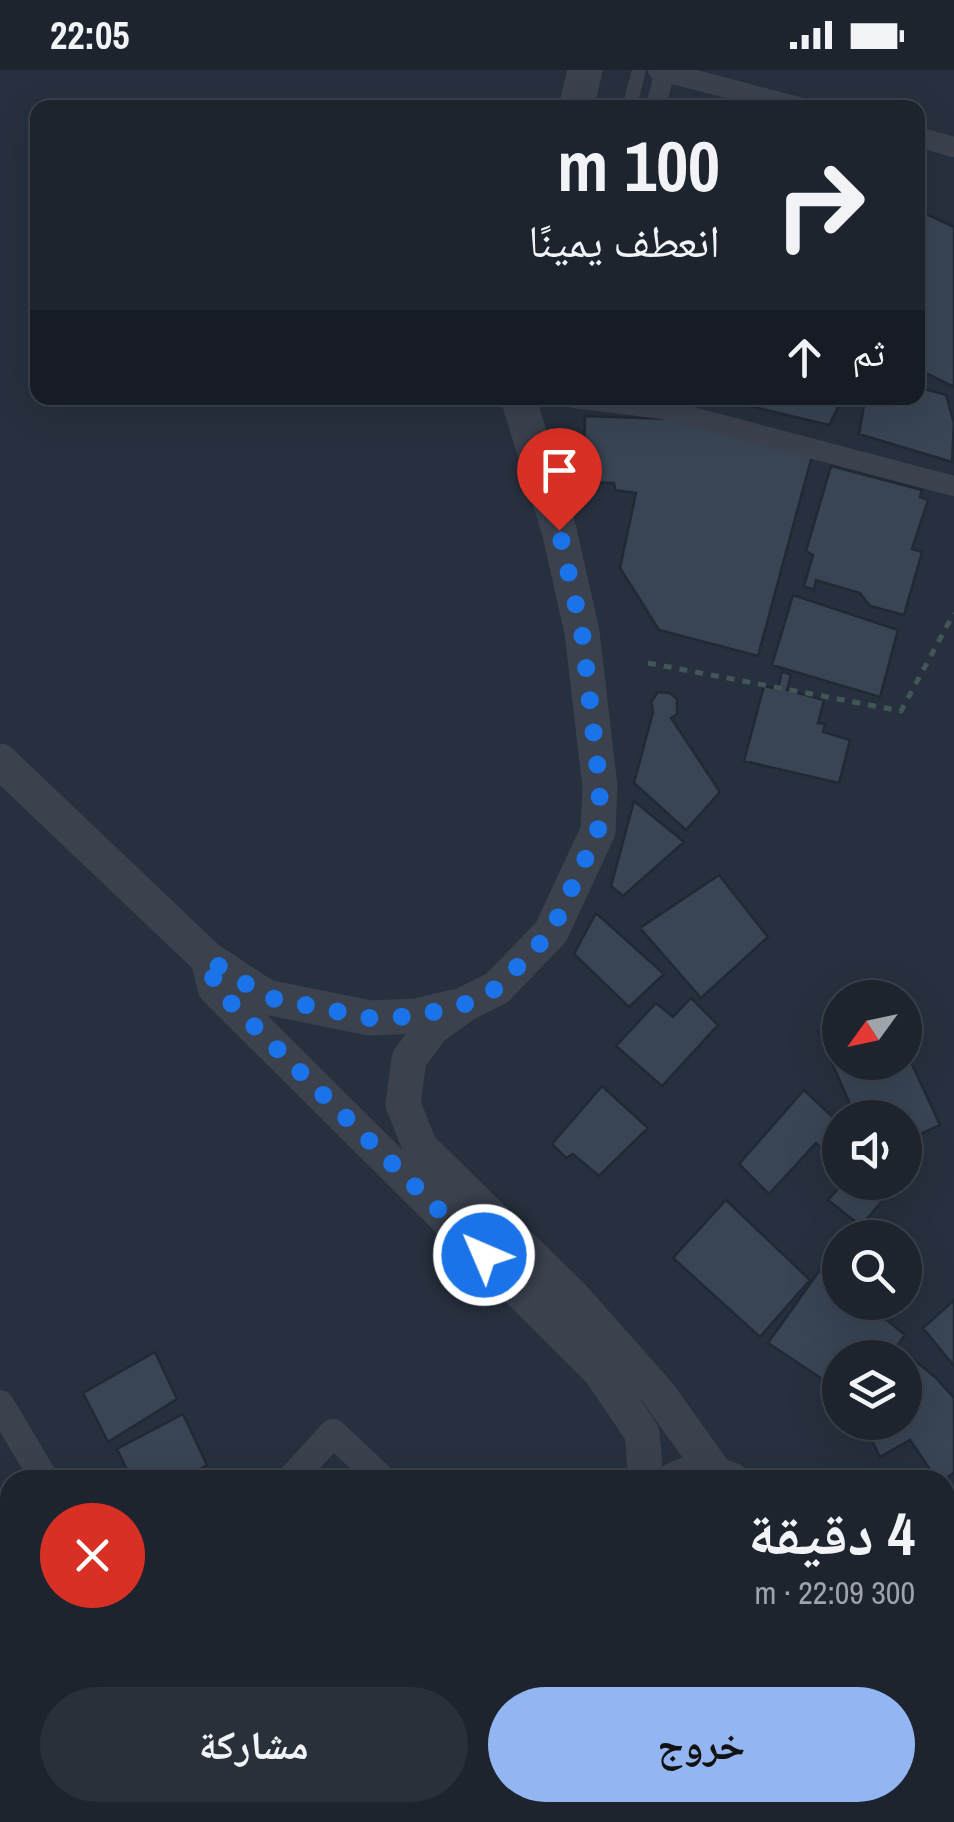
<!DOCTYPE html>
<html lang="ar">
<head>
<meta charset="utf-8">
<style>
	:root { --surface:#1d242e; --page:#2a303a; --text:#f1f3f6; --muted:#a0a4aa; --line:#3b414a; --accent:#93b5f1 }
	body { margin:0; font-family:"Archivo Narrow","Noto Naskh Arabic",sans-serif; background:var(--page); color:var(--text); direction:rtl; height:100vh; display:flex; flex-direction:column; font-size:38px; white-space:nowrap }
	* { box-sizing:border-box; margin:0 }
	p { font-size:32px; color:var(--muted) }
	.icon { flex:none; width:55px; height:55px; fill:none; stroke:currentColor; stroke-width:2; stroke-linecap:round; stroke-linejoin:round }
	.map { position:relative; flex:1; overflow:hidden; direction:ltr }
	.side { position:absolute; left:0px; top:1400px; width:955px; height:352px; display:flex; flex-direction:column; background:var(--surface); border-radius:30px 30px 0 0; box-shadow:0 10px 40px #0002,0 0 0 2px var(--line); direction:rtl }
	.side>* { flex:none }
	.banner { position:absolute; left:30px; top:30px; width:895px; height:305px; border-radius:20px; box-shadow:0 10px 40px #0002,0 0 0 2px var(--line); direction:rtl; background:#1d242e; color:var(--text); overflow:hidden }
	.needle { width:65px; rotate:237deg }
	.fabs { position:absolute; left:822px; top:910px; display:grid; gap:20px }
	.fabs a { display:grid; place-items:center; width:100px; height:100px; border-radius:50%; background:var(--surface); box-shadow:0 10px 40px #0002,0 0 0 2px var(--line); font-size:50px }
	.pin { position:absolute; display:grid; place-items:center; width:85px; height:85px; color:#fff; margin:-102px -42px; border-radius:50% 50% 50% 0; rotate:-45deg; box-shadow:0 0 10px #0007 }
	.pin .icon { rotate:45deg }
	.me { position:absolute; width:110px; margin:-55px; rotate:315deg; stroke-linejoin:round; filter:drop-shadow(0 0 8px #0008) }
	.turn { display:flex; align-items:center; gap:35px; height:210px; padding:0 40px; font-size:45px }
	.turn .icon { width:130px; height:130px; stroke-width:2.5 }
	.turn b { display:block; font-size:70px; line-height:85px }
	.then { display:flex; align-items:center; height:95px; padding:0 40px; background:#0003; gap:20px; font-size:38px }
	.round { display:grid; place-items:center; flex:none; width:105px; height:105px; border-radius:52px; background:var(--page) }
	.head { display:flex; align-items:center; justify-content:space-between; height:170px; padding:0 40px }
	h1 { font-size:60px; font-weight:700; line-height:75px }
	.cta { display:flex; gap:20px; margin-top:auto; padding:20px 40px }
	.cta a { flex:1; height:115px; border-radius:60px; background:var(--accent); color:#111; font-size:40px; font-weight:700; line-height:115px; text-align:center }
	.cta a+a { background:var(--page); color:var(--text) }
	.status { display:flex; justify-content:space-between; align-items:center; height:70px; padding:0 50px; background:var(--surface); direction:ltr }
	.status svg { height:28px; fill:currentColor }
	.map>svg:first-child { display:block }
	.green { fill:#293c3f }
	.building { fill:#394454; stroke:#212935; stroke-width:2.5 }
	.lines { fill:none; stroke-linecap:round; stroke-linejoin:round }
	.path { stroke:#425557; stroke-width:5; stroke-dasharray:8 8; stroke-linecap:butt }
	.service { stroke:#3b424e; stroke-width:14 }
	.pedestrian { stroke:#3b424e; stroke-width:20 }
	.minor { stroke:#3b424e; stroke-width:28 }
	.tertiary { stroke:#3b424e; stroke-width:35 }
	.route { stroke:#1a73e8; stroke-width:18; stroke-dasharray:0 32.4 }
</style>
</head>
<body>
<div class="status"><b>22:05</b><svg viewBox="0 0 49 12"><path d="M0 12V9h3v3zM5 12V6h3v6zM10 12V3h3v9zM15 12V0h3v12zM26 1h20v11H26zM47 4h2v5h-2z"/></svg></div>
<div class="map">
<svg width="954" height="1752" viewBox="0 0 954 1752">
	<rect width="100%" height="100%" fill="#27303e"/>
	<path class="green" d="M10 1730V1742H215L225 1752H0V1735Z"/>
	<path class="building" d="M918 140 954 157V317L918 299Z
		M918 317 946 325 954 353 952 392 859 364 865 330 859 328H918Z
		M729 328H843L829 355 728 331Z
		M585 346 670 349 812 386 758 586 659 560 620 498 636 423 615 420 614 413 583 412Z
		M831 396 922 420 920 427 928 430 912 479 922 482 904 545 870 536 860 523 816 510 814 520 804 516 813 485 806 481Z
		M793 525 898 560 880 627 772 595Z
		M782 601 791 605 787 620 824 630 818 653 825 654 823 662 850 670 839 713 744 691 764 616 778 619Z
		M658 622 670 623 677 629V644L671 648 720 722 686 760 634 713 653 642 651 632Z
		M634 731 684 772 623 826 611 816Z
		M719 805 768 867 701 928 640 858Z
		M596 843 664 904 629 937 574 884Z
		M691 928 718 955 662 1016 616 976 656 933 673 947Z
		M840 951V992H905V979L940 1055 905 1071V1048H856L818 961Z
		M602 1016 648 1058 599 1106 573 1084 566 1088 552 1074Z
		M804 1020 840 1054V1096L816 1073 769 1124 739 1094Z
		M844 1112H898L861 1156 828 1130Z
		M726 1130 810 1210 760 1267 673 1188Z
		M822 1197 840 1212V1232H865L905 1265 897 1276 935 1307 954 1328V1403L943 1410H937L910 1370 880 1387 864 1354 905 1352V1288H840V1307L831 1315 768 1273Z
		M954 1230V1296L923 1258Z
		M155 1282 177 1329 108 1372 83 1323Z
		M183 1344 207 1395 179 1410H132L117 1379Z
		M954 1422V1451L948 1456 945 1429Z"/>
	<g class="lines">
		<path class="path" d="M648 593 901 641 954 543"/>
		<path class="service" d="M629 38 639 0"/>
		<path class="pedestrian" d="M658 0 802 38
			M655 38 665 2
			M918 67 954 77
			M574 328 662 339 954 416"/>
		<path class="minor" d="M0 1334 45 1410
			M290 1410 333 1363 383 1410"/>
		<path class="tertiary" d="M576 38 585 0
			M518 328 559 460 582 562 600 717 598 761 551 862 497 918 465 934 432 958 409 989 403 1034 420 1077 573 1227 658 1323 715 1403
			M0 691 208 889 266 927 370 948 417 946 454 937
			M208 889 215 918 599 1300 642 1363 646 1410
			M674 1410C694 1400 711 1401 732 1410
			M945 1515 954 1525
			M440 1752 446 1742
			M479 1752 486 1742"/>
	</g>
	<g class="lines">
		<path class="route" d="M484 1185 216 918 208 889 266 927 370 948 417 946 465 934 497 918 551 862 598 762 600 718 582 562 559 460"/>
	</g>
</svg>
<div class="fabs">
<a><svg class="needle" viewBox="-14 -14 28 28"><path d="M0-13l5 13h-10z" fill="#e53935"/><path d="M0 13l5-13h-10z" fill="#a0a4aa"/></svg></a>
<a><svg class="icon" aria-label="sound" viewBox="0 0 24 24"><path d="M4 9h4l5-4v14l-5-4H4zM17 9q2 3 0 6"/></svg></a>
<a><svg class="icon" aria-label="search" viewBox="0 0 24 24"><circle cx="10" cy="10" r="6"/><path d="M15 15l6 6"/></svg></a>
<a><svg class="icon" aria-label="layers" viewBox="0 0 24 24"><path d="M12 4l9 5-9 5-9-5zM3 14l9 5 9-5"/></svg></a>
</div>
<div class="pin" style="left:559px;top:460px;background:#d93025"><svg class="icon" aria-label="arrive" viewBox="0 0 24 24"><path d="M6 21V4h12l-3 4 3 4H6"/></svg></div>
<svg class="me" style="left:484px;top:1185px" viewBox="-20 -20 40 40"><circle r="17" fill="#1a73e8" stroke="#fff" stroke-width="3"/><path d="M0-11L8 9 0 5-8 9z" fill="#fff"/></svg>
<div class="banner">
<div class="turn"><svg class="icon" aria-label="right" viewBox="0 0 24 24"><path d="M7 20v-9h11M14 6l5 5-5 5"/></svg><div><b>100 m</b>انعطف يمينًا</div></div>
<div class="then">ثم<svg class="icon" aria-label="ahead" viewBox="0 0 24 24"><path d="M12 20V5M6 11l6-6 6 6"/></svg></div>
</div>
<section class="side">
<div class="head"><div><h1>4 دقيقة</h1><p>300 m · 22:09</p></div><a class="round" style="background:#d93025;color:#fff"><svg class="icon" aria-label="close" viewBox="0 0 24 24"><path d="M6 6l12 12M18 6L6 18"/></svg></a></div>
<div class="cta"><a>خروج</a><a>مشاركة</a></div>
</section>
</div>
</body>
</html>
